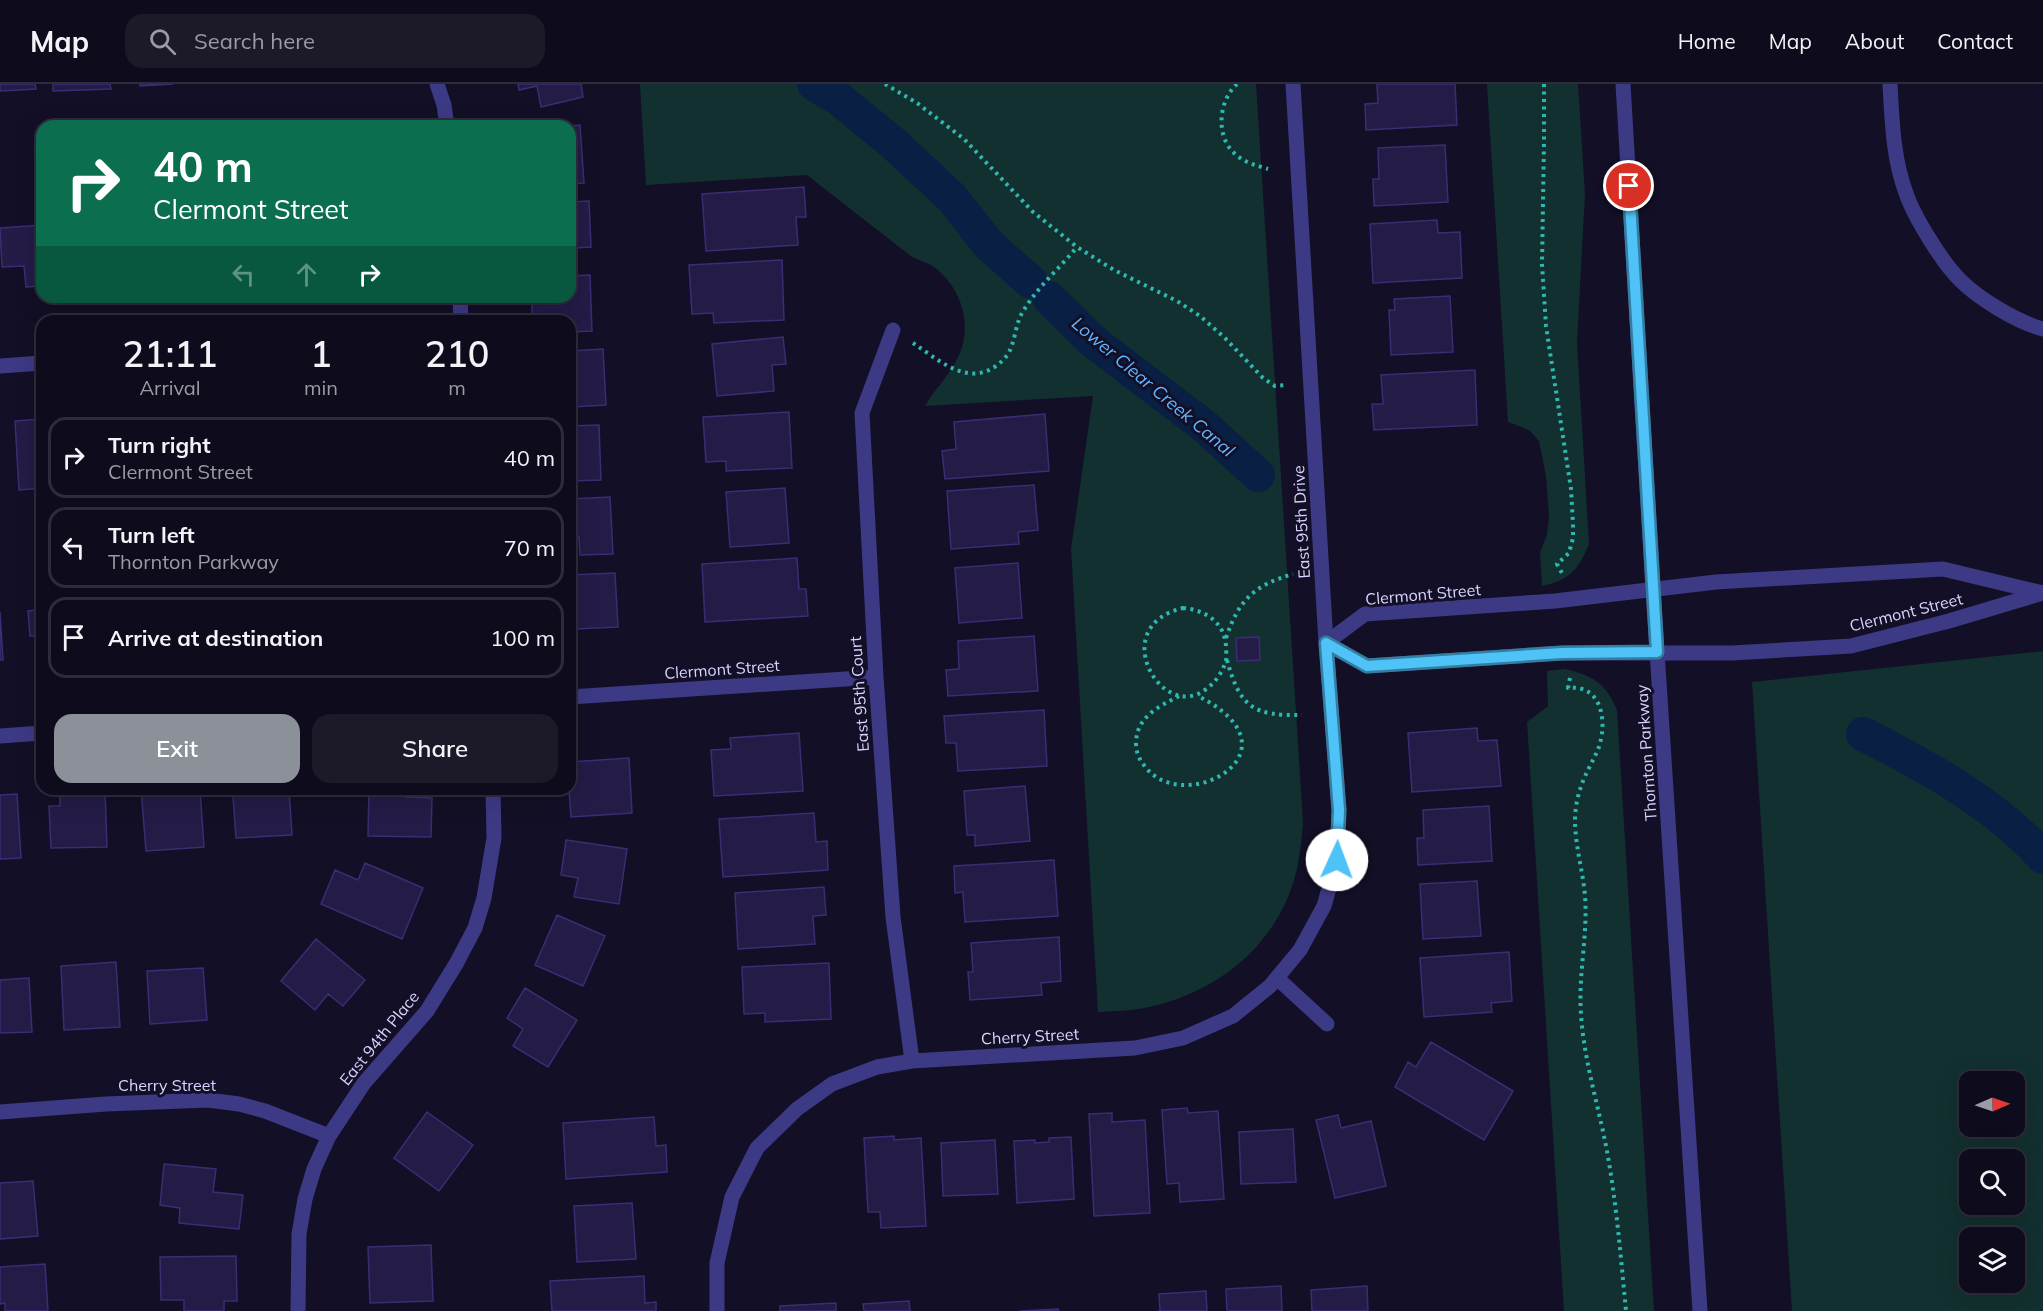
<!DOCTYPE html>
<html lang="en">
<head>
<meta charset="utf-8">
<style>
	:root { --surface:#0e0b1c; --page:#1c1929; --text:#f1f3f6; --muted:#9b9ba3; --line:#2e2b3b; --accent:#8c9099 }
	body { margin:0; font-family:Mulish,sans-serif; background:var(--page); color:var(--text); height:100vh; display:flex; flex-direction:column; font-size:22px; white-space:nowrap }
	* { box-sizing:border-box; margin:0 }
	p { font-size:20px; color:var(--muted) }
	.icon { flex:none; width:33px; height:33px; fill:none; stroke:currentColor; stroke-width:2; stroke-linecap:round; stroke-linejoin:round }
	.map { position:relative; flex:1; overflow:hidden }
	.details { position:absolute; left:36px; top:231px; width:540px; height:480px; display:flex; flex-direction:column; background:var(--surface); border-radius:18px; box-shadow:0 6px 24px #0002,0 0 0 2px var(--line) }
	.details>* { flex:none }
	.top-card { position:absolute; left:36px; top:36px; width:540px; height:183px; border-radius:18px; box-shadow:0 6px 24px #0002,0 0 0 2px var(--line); background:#0b6e4f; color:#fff; overflow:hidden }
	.needle { width:39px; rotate:88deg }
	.buttons { position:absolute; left:1959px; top:987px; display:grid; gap:12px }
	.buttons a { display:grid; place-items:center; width:66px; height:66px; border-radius:12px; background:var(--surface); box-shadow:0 6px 24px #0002,0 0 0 2px var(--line); font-size:30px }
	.pin { position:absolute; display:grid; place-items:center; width:51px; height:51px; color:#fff; margin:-26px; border:3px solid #fff; border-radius:50%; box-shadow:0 2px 6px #0007 }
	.me { position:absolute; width:66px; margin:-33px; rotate:2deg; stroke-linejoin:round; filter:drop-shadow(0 0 4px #0008) }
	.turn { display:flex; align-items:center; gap:21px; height:126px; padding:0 18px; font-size:27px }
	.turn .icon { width:78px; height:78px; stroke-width:2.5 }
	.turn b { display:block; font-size:42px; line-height:51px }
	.lanes { display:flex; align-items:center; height:57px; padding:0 18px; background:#0003; justify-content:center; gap:30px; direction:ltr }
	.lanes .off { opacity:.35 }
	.eta { display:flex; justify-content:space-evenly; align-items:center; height:102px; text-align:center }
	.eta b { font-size:36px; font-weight:600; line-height:42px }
	.primary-button { display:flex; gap:12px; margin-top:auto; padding:12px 18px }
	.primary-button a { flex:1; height:69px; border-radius:18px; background:var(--accent); color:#fff; font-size:24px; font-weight:600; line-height:69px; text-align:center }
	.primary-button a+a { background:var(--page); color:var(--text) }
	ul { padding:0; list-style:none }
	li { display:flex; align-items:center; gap:18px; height:81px; margin:0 12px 9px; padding:0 6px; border:3px solid var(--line); border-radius:18px }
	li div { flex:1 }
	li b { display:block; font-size:22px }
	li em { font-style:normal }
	header { display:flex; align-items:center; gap:36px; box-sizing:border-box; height:84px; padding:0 30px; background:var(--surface); border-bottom:2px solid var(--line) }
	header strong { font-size:28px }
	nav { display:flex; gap:33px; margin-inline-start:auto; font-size:21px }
	.search { width:420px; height:54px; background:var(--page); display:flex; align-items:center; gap:15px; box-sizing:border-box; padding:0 21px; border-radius:18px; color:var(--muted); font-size:22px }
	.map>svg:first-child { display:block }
	.green { fill:#12302f; fill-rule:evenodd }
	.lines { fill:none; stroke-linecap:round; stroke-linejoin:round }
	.canal { stroke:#0a1f44; stroke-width:34 }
	.building { fill:#241b47; stroke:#3b2d73; stroke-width:1.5 }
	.path { stroke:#2fb8b0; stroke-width:4; stroke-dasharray:3 4.5; stroke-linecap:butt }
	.minor { stroke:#3d3a85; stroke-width:15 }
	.route-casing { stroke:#337fa1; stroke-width:15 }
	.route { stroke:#4fc3f7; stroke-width:10 }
	.labels { text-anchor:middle; stroke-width:6; stroke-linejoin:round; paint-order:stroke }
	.street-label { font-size:16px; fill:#d9d4ff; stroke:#130f26 }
	.water-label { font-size:18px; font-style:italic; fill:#62b6ff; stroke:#130f26 }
</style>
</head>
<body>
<header>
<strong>Map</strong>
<div class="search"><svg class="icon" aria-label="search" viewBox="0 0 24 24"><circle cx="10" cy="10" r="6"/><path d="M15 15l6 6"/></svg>Search here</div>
<nav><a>Home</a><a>Map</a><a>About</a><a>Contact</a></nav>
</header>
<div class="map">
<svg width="2043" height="1227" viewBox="0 0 2043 1227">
	<rect width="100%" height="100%" fill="#130f26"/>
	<path class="green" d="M640 0H1256L1303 738C1302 750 1301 762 1299 774 1286 856 1218 912 1139 925 1125 927 1111 927 1098 928L1071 465 1093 312 925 322C934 306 949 292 957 275 974 243 962 204 934 183 928 179 919 176 912 173L807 91 646 101Z
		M1487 0H1578L1585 110 1577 259 1589 460C1578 486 1570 496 1542 502L1540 468 1547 451 1549 432 1546 392 1539 357 1529 346 1508 338Z
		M2043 567V1227H1792L1752 598ZM1970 998H2014V1042H1970ZM1970 1076H2014V1120H1970ZM1970 1154H2014V1198H1970Z
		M1565 585C1593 592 1606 599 1617 626L1654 1227H1564L1527 638 1548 622 1547 587Z"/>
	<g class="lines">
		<path class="canal" d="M814 0 839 15 893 59 952 114 989 161 1031 198
			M1049 214 1095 259 1203 341 1258 391
			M1863 650C1928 683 1994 719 2043 773"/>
	</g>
	<path class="building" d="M0 0H35L36 5 0 7Z
		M53 0H110L111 5 53 7Z
		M140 0H173L140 2Z
		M518 0H581L583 13 541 23 537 2 519 6Z
		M1377 0H1455L1457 41 1366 46 1365 20 1378 19Z
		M580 41 584 99 570 100V42Z
		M1445 61 1448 118 1374 122 1373 95H1379L1378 64Z
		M804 103 806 133H796L798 161 706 167 702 110Z
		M589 117 591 163 575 164V174H570V118Z
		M1437 136 1438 149 1460 148 1462 194 1373 199 1370 140Z
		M42 141V202L26 203 24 182 2 183 0 144Z
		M782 176 784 236 714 239 713 229 692 230 689 181Z
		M590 191 592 247 570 248V237H532V213H570V192Z
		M1450 212 1453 268 1391 271 1389 226H1395L1394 215Z
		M783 253 786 280 772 281 774 307 717 312 712 260Z
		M603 265 606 321 570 323V267Z
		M1475 286 1477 341 1374 346 1372 320H1383L1381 291Z
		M789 328 792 384 726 387V377L706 378 703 333Z
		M1045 330 1049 387 945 395 942 367 956 365 954 338Z
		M42 335V404L19 406 15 337Z
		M599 341 601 396 570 397V342Z
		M1034 401 1038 446 1018 448 1019 460 951 465 947 407Z
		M785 404 789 459 730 463 726 408Z
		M610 413 613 470 580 471 579 453 570 454V415Z
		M797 474 799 505H806L808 532 705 538 702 480Z
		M1018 479 1022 534 959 539 955 484Z
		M615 489 618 543 576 545 575 525H570V491Z
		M42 512V552H30L28 527 36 526 35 513Z
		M0 528 3 576H0Z
		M1034 552 1038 607 948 612 946 586 959 585 958 557Z
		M1259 553 1260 576 1237 577 1236 554Z
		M1044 626 1047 682 958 687 956 659H946L944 632Z
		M1477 644 1478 657 1497 656 1501 702 1412 708 1408 649Z
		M799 649 803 707 714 712 711 666 731 665 730 654Z
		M629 674 632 729 571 733 569 705 570 678Z
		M1025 702 1030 757 975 762V751H967L964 707Z
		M141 705H200L204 763 146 767Z
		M254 705H289L292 751 236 754 233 712 254 711Z
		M369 705H406V713L432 714 431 753 368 752Z
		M105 706 107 763 51 764 49 722H60V708Z
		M17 710 21 774 0 775V711Z
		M1489 722 1492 777 1418 781 1417 754H1424L1423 726Z
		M814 729 816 758 827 757 828 786 723 793 719 735Z
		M566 756 627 765 619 820 574 813 578 794 561 791Z
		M1054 776 1058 832 965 838 963 808 955 809 954 782Z
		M365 779 423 804 402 855 321 820 335 786 358 796Z
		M1477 797 1481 852 1423 855 1420 800Z
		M824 803 826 831 813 832 815 860 738 865 735 809Z
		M557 831 605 852 583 902 535 881Z
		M1059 853 1061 897 1041 899 1042 911 970 916 968 888H973L971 859Z
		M316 855 365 896 343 922 328 910 315 926 281 897Z
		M1509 868 1512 917 1491 919 1492 928 1424 933 1420 874Z
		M116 878 120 943 64 946 61 882Z
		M829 879 831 935 765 938V929L744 930 742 883Z
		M203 884 207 936 150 940 147 887Z
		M29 894 32 948 0 949V896Z
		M525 904 577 936 548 983 513 962 523 945 507 934Z
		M1431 958 1513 1007 1484 1056 1395 1003 1408 978 1416 983Z
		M1187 1024 1188 1029 1218 1027 1224 1115 1180 1118 1179 1099 1167 1100 1162 1026Z
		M427 1028 473 1061 439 1107 394 1074Z
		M1112 1029V1038L1145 1036 1150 1129 1094 1132 1089 1030Z
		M1338 1031 1341 1044 1371 1037 1386 1102 1335 1114 1316 1036Z
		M654 1033 656 1062 666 1061 667 1088 566 1095 563 1039Z
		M1293 1045 1296 1098 1241 1100 1239 1048Z
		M894 1052V1056L921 1054 926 1142 881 1144 880 1128H868L864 1054Z
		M1071 1053 1074 1115 1017 1119 1014 1057 1035 1056V1059L1049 1058V1054Z
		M995 1056 998 1110 943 1112 941 1059Z
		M164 1080 216 1085 213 1108 243 1111 239 1145 179 1139 180 1124 160 1121Z
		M33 1097 38 1152 0 1155V1099Z
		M632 1119 636 1175 577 1178 574 1122Z
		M431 1161 433 1217 370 1219 368 1163Z
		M236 1172 237 1217H224V1227H184V1216H161L160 1173Z
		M45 1180 48 1227H5V1219L0 1220V1183Z
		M644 1192 645 1219 656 1218V1227H552L550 1197Z
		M1281 1202 1282 1227H1227L1226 1205Z
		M1367 1202 1368 1227H1312L1311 1206Z
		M1206 1207 1207 1227H1158H1160L1159 1210Z
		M909 1217 910 1227H864L863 1220Z
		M836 1219V1227H780V1222Z
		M1058 1225 1059 1227H1020Z"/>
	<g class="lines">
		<path class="path" d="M885 0 917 19 964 55 1033 128 1077 163 1114 186 1177 217 1200 232 1224 253 1263 294 1275 302 1286 301
			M1237 0C1219 16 1215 51 1234 69 1243 78 1255 81 1268 85
			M1544 0V57L1542 180 1546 242 1571 405 1573 440V454L1569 469 1557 480 1563 491
			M913 259C936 274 964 300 991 285 997 282 1004 276 1008 270 1015 258 1015 243 1021 231 1035 205 1059 185 1077 163
			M1183 524C1205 526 1225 538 1226 563 1226 567 1227 572 1226 576 1223 588 1215 599 1205 606 1161 638 1106 542 1183 524Z
			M1226 554C1239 515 1255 501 1293 490
			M1227 576C1240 624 1254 632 1302 631
			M1570 594 1568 604C1600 600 1607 634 1600 659 1598 668 1593 675 1589 684 1581 699 1575 718 1575 736 1575 762 1583 787 1585 812 1588 852 1578 891 1581 930 1584 979 1600 1026 1608 1073 1617 1124 1621 1176 1626 1227
			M1179 612C1158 623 1136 633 1136 660 1136 670 1141 678 1147 685 1188 732 1305 666 1198 612"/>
		<path class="minor" d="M437 0 444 21 447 42
			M1623 0 1653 506 1700 1227
			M1890 0C1892 37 1893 74 1906 109 1914 133 1942 178 1960 196 1979 215 2017 238 2043 245
			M460 213 461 237
			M893 246 862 329 876 593 893 833 912 977
			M0 282 42 279
			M1943 485 2043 509 1949 537 1851 562 1732 569H1562L1367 582 1326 559 1365 530 1555 517 1716 498Z
			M570 613 876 593
			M0 652 42 649
			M1277 894 1327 940
			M0 1028 106 1020 208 1016 239 1020 265 1027 329 1052
			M298 1227 299 1150 305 1115 314 1085 329 1052 364 999 427 927 456 880 475 844 484 814 494 754 493 705
			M717 1227V1179L732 1113 757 1064 797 1025 832 1000 877 983 912 977 1135 964 1183 954 1233 932 1270 902 1300 866 1324 822 1337 776 1339 726 1326 559 1293 0"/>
	</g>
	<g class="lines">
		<g class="route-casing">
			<path id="route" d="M1337 776 1339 726 1326 559 1367 582 1562 569 1657 568 1629 102"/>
		</g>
		<use href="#route" class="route"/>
	</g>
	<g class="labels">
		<g class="street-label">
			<text transform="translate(1301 438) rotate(-93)" y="6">East 95th Drive</text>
			<text transform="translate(1423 510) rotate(-5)" y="6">Clermont Street</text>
			<text transform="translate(1906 528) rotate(-14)" y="6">Clermont Street</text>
			<text transform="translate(722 585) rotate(-4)" y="6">Clermont Street</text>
			<text transform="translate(859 610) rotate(-94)" y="6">East 95th Court</text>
			<text transform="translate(1646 669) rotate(-94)" y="6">Thornton Parkway</text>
			<text transform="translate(1030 952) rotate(-3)" y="6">Cherry Street</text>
			<text transform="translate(379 954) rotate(-51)" y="6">East 94th Place</text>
			<text x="167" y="1007">Cherry Street</text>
		</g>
		<g class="water-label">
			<text transform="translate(1153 303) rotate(40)" y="6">Lower Clear Creek Canal</text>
		</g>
	</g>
</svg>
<div class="buttons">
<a><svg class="needle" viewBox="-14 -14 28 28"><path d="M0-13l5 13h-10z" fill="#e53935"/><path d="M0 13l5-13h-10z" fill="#9b9ba3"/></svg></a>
<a><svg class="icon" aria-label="search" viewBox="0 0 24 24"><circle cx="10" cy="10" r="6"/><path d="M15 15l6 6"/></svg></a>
<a><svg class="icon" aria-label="layers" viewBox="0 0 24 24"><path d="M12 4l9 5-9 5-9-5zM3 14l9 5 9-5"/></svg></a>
</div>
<div class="pin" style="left:1629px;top:102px;background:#d93025"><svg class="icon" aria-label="arrive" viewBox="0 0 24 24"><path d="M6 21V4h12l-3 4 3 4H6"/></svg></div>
<svg class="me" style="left:1337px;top:776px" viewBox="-20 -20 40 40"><circle r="19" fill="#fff"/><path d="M0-13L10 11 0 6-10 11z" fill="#4fc3f7"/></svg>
<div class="top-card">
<div class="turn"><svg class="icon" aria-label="right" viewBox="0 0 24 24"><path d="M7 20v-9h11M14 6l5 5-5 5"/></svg><div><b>40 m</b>Clermont Street</div></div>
<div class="lanes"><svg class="icon off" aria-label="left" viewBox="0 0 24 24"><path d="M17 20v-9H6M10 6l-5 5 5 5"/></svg><svg class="icon off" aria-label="ahead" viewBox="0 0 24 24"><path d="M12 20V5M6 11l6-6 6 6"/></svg><svg class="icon" aria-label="right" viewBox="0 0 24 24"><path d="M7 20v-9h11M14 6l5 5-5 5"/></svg></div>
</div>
<section class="details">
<div class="eta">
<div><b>21:11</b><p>Arrival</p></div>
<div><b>1</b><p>min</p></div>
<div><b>210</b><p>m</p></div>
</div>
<ul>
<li><svg class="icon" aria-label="right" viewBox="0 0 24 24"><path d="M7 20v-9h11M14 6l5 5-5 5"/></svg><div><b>Turn right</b><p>Clermont Street</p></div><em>40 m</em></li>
<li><svg class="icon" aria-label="left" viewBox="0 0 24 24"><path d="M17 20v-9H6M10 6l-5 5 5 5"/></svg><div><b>Turn left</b><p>Thornton Parkway</p></div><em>70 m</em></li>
<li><svg class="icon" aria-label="arrive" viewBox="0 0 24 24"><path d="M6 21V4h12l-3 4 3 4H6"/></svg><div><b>Arrive at destination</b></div><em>100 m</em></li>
</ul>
<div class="primary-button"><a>Exit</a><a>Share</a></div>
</section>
</div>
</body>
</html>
